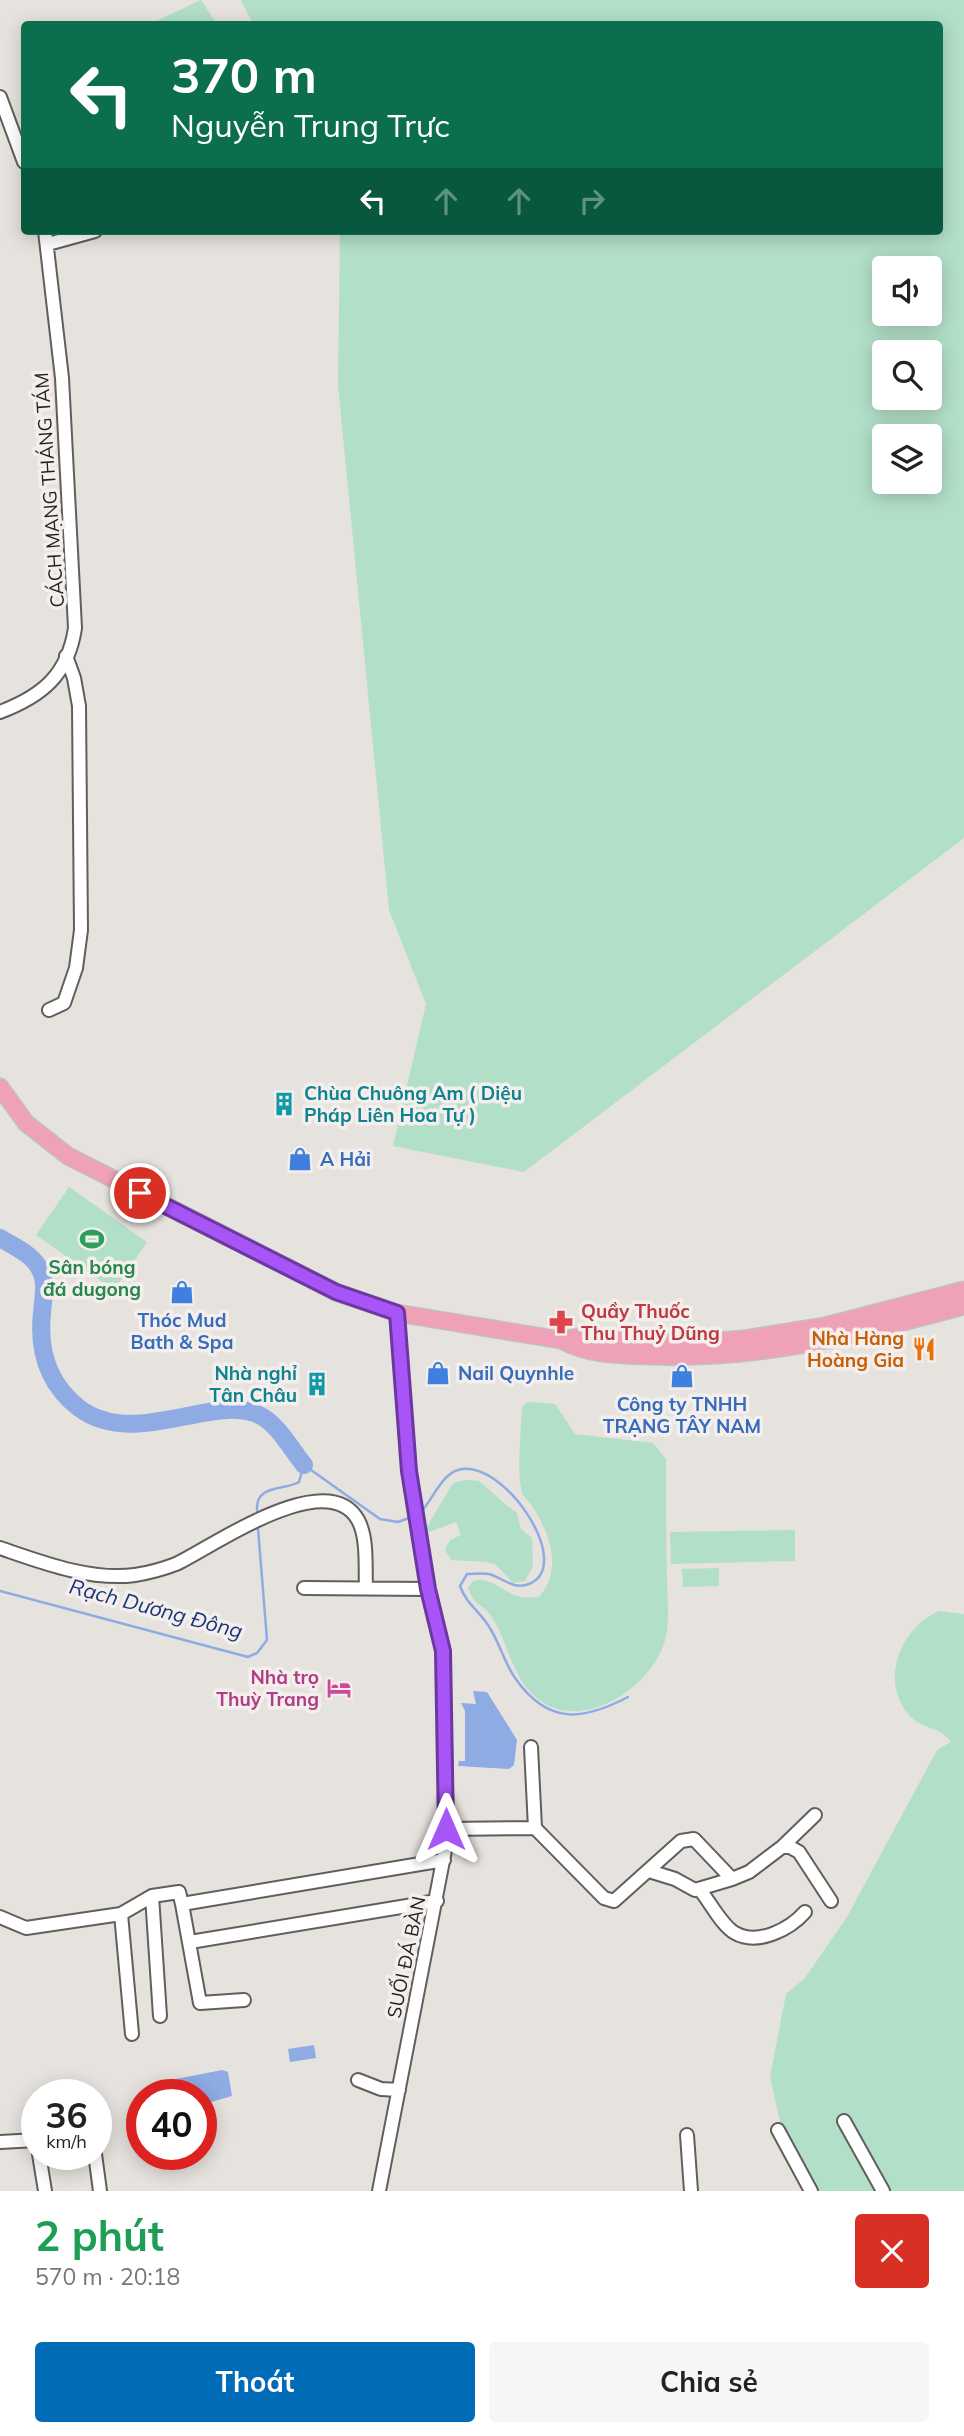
<!DOCTYPE html>
<html lang="vi">
<head>
<meta charset="utf-8">
<style>
	:root { --surface:#fff; --page:#f6f6f6; --text:#222; --muted:#767676; --accent:#006cb8 }
	body { margin:0; font-family:Mulish,sans-serif; background:var(--page); color:var(--text); height:100vh; display:flex; flex-direction:column; font-size:26px; white-space:nowrap }
	* { box-sizing:border-box; margin:0 }
	p { font-size:23px; color:var(--muted) }
	.icon { flex:none; width:38px; height:38px; fill:none; stroke:currentColor; stroke-width:2; stroke-linecap:round; stroke-linejoin:round }
	.map { position:relative; height:2191px; overflow:hidden }
	.details { display:flex; flex-direction:column; background:var(--surface); flex:1 }
	.details>* { flex:none }
	.hud { position:absolute; left:21px; top:21px; width:922px; height:214px; border-radius:7px; box-shadow:0 4px 18px #0003; background:#0b6e4f; color:#fff; overflow:hidden }
	.tools { position:absolute; left:872px; top:256px; display:grid; gap:14px }
	.tools a { display:grid; place-items:center; width:70px; height:70px; border-radius:7px; background:var(--surface); box-shadow:0 4px 18px #0003; font-size:35px }
	.speed { position:absolute; left:21px; top:2079px; display:flex; gap:14px; font-size:35px; font-weight:700; text-align:center }
	.speed>* { display:grid; place-content:center; width:91px; height:91px; border-radius:50%; background:var(--surface); box-shadow:0 4px 18px #0003; line-height:1 }
	.speed small { font-size:18px; font-weight:400 }
	.speed .limit { border:10px solid #d22; background:#fff; color:#111 }
	.pin { position:absolute; display:grid; place-items:center; width:60px; height:60px; color:#fff; margin:-30px; border:4px solid #fff; border-radius:50%; box-shadow:0 2px 7px #0007 }
	.me { position:absolute; width:77px; margin:-38px; rotate:0deg; stroke-linejoin:round; filter:drop-shadow(0 0 5px #0008) }
	.turn { display:flex; align-items:center; gap:24px; height:147px; padding:0 35px; font-size:32px }
	.turn .icon { width:91px; height:91px; stroke-width:2.5 }
	.turn b { display:block; font-size:49px; line-height:60px }
	.lanes { display:flex; align-items:center; height:66px; padding:0 35px; background:#0003; justify-content:center; gap:35px; direction:ltr }
	.lanes .off { opacity:.35 }
	.round { display:grid; place-items:center; flex:none; width:74px; height:74px; border-radius:7px; background:var(--page) }
	.headline { display:flex; align-items:center; justify-content:space-between; height:119px; padding:0 35px }
	h1 { font-size:42px; font-weight:700; line-height:52px; color:#1e9e55 }
	.action { display:flex; gap:14px; margin-top:auto; padding:14px 35px }
	.action a { flex:1; height:80px; border-radius:7px; background:var(--accent); color:#fff; font-size:28px; font-weight:700; line-height:80px; text-align:center }
	.action a+a { background:var(--page); color:var(--text) }
	.map>svg:first-child { display:block }
	.green { fill:#b2dfc8; fill-rule:evenodd }
	.water { fill:#8eabe4 }
	.lines { fill:none; stroke-linecap:round; stroke-linejoin:round }
	.stream { stroke:#8eabe4; stroke-width:2.5 }
	.river { stroke:#8eabe4; stroke-width:18 }
	.minor-casing { stroke:#625e5b; stroke-width:16 }
	.major-casing { stroke:#c1c0c0; stroke-width:19 }
	.minor { stroke:#fff; stroke-width:12 }
	.major { stroke:#eea1b7; stroke-width:16 }
	.route-casing { stroke:#6d37a1; stroke-width:18 }
	.route { stroke:#a855f7; stroke-width:12 }
	.labels { text-anchor:middle; stroke-width:7; stroke-linejoin:round; paint-order:stroke }
	.street-label { font-size:19px; fill:#211f1e; stroke:#f4efec }
	.culture-label { font-size:19px; font-weight:bold; fill:#0d838f; stroke:#f4efec; text-anchor:start }
	.shop-label { font-size:19px; font-weight:bold; fill:#366cbe; stroke:#f4efec; text-anchor:start }
	.leisure-label { font-size:19px; font-weight:bold; fill:#27864d; stroke:#f4efec }
	.health-label { font-size:19px; font-weight:bold; fill:#be3a42; stroke:#f4efec; text-anchor:start }
	.food-label { font-size:19px; font-weight:bold; fill:#c56008; stroke:#f4efec; text-anchor:end }
	.hotel-label { font-size:19px; font-weight:bold; fill:#b23c85; stroke:#f4efec; text-anchor:end }
	.water-label { font-size:21px; font-style:italic; fill:#183679; stroke:#f4efec }
</style>
</head>
<body>
<div class="map">
<svg width="964" height="2191" viewBox="0 0 964 2191">
	<rect width="100%" height="100%" fill="#e6e2de"/>
	<path class="green" d="M201 0 217 24H150Z
		M241 0H964V838L524 1172 393 1146 426 1004 389 910 338 385 340 231H940V24H253ZM884 268H929V313H884ZM884 352H929V397H884ZM884 436H929V481H884Z
		M69 1187 147 1242 114 1290 36 1235Z
		M527 1402 555 1404 575 1434 653 1443 666 1459C666 1499 666 1538 667 1577 667 1596 670 1617 666 1636 656 1685 583 1735 538 1699 511 1678 509 1643 491 1616 482 1602 477 1610 468 1588L473 1581C499 1575 502 1602 539 1597 563 1569 550 1535 533 1507 529 1501 522 1496 521 1489 517 1463 521 1433 522 1407Z
		M466 1480 479 1481C492 1492 503 1503 517 1513L521 1529 532 1538 533 1566 525 1581 513 1583 496 1565 487 1562 451 1560 445 1550 450 1540 461 1535 456 1522 429 1532 425 1530 453 1483Z
		M795 1530V1561L671 1564 670 1532Z
		M719 1568V1586L683 1587 682 1569Z
		M939 1611 964 1614V2191H812L782 2130 770 2077 786 1994 805 1978 847 1917 937 1750 951 1742C940 1726 920 1729 908 1714 879 1678 902 1627 939 1611Z"/>
	<path class="water" d="M473 1691 487 1692 517 1740 514 1765 509 1769 458 1766 459 1761H465V1711L461 1703 476 1704Z
		M314 2045 316 2058 290 2062 288 2049Z
		M222 2070 228 2072 232 2096 201 2105V2095H170L171 2080Z"/>
	<g class="lines">
		<path class="stream" d="M304 1465 380 1519 398 1522 414 1516
			M257 1511C255 1484 283 1491 299 1482L304 1465
			M420 1513C432 1501 441 1475 458 1470 502 1456 576 1565 529 1584 513 1590 503 1578 489 1574 482 1573 474 1574 467 1574L460 1586C466 1603 478 1610 488 1625 499 1641 504 1662 515 1678 548 1725 582 1721 628 1697
			M0 1591 248 1657 257 1653 267 1640 258 1528"/>
		<path class="river" d="M0 1238C13 1246 30 1253 38 1266 48 1281 43 1297 42 1313 38 1351 48 1384 79 1408 134 1449 209 1395 257 1414 277 1422 291 1449 304 1465"/>
		<g class="minor-casing">
			<path id="minor" d="M0 97 24 162
				M48 244 95 231
				M0 712C42 696 68 675 75 628L62 378 45 231
				M49 1010 64 1003 76 968 81 930 79 706 74 678 66 656
				M0 1548C41 1562 90 1581 135 1575 148 1573 163 1569 176 1564 212 1547 327 1465 358 1520 368 1538 365 1568 366 1588
				M304 1588 428 1589
				M531 1747 535 1828
				M446 1829 535 1828 604 1898 614 1901 681 1841 694 1839 732 1879 749 1872 782 1847H790L799 1852 831 1901
				M782 1847 815 1815
				M649 1871 675 1879 695 1890 732 1879
				M700 1890C710 1902 722 1926 735 1933 758 1946 790 1929 805 1912
				M152 1896 160 2016
				M182 1904 200 2003 244 2000
				M121 1914 132 2034
				M0 1917 26 1928 121 1914 152 1896 179 1892 182 1904 444 1860
				M190 1942 437 1901
				M358 2080 381 2089 399 2090
				M844 2121 883 2191
				M778 2130 811 2191
				M687 2135 691 2191
				M0 2142 37 2140
				M39 2154 45 2191
				M95 2154 100 2191
				M379 2191 447 1840 443 1651 428 1589 409 1471 397 1313"/>
		</g>
		<g class="major-casing">
			<path id="major" d="M0 1087 26 1123 68 1156 336 1292 397 1313 561 1340 583 1336 692 1343 744 1339 825 1326 964 1290
				M561 1340C588 1355 619 1355 649 1356 763 1360 855 1335 964 1306"/>
		</g>
		<use href="#minor" class="minor"/>
		<use href="#major" class="major"/>
	</g>
	<g class="lines">
		<g class="route-casing">
			<path id="route" d="M140 1193 336 1292 397 1313 409 1471 428 1589 443 1651 446 1829"/>
		</g>
		<use href="#route" class="route"/>
	</g>
	<defs>
		<g id="building-bare" transform="scale(1.89)"><path d="M-4-6H4V6H1V3H-1V6H-4ZM-2.5-4.3h1.7v1.8h-1.7ZM.8-4.3h1.7v1.8H.8ZM-2.5-1h1.7V.8h-1.7ZM.8-1h1.7V.8H.8Z" fill="#0f9aa8" stroke="#f4efec" stroke-width="2.5" paint-order="stroke"/></g>
		<g id="shop-bare" transform="scale(1.89)"><path d="M-5-2.5h2.3a2.7 3.5 0 0 1 5.4 0H5L5.5 6h-11ZM-1.5-2.5h3a1.5 2.3 0 0 0-3 0Z" fill="#3f7fe0" stroke="#f4efec" stroke-width="2.5" paint-order="stroke"/></g>
		<g id="stadium-bare" transform="scale(1.89)"><path d="M0-5a6.5 5 0 1 0 0 10a6.5 5 0 1 0 0-10ZM-3.5-1.8h7v3.6h-7Z" fill="#2e9e5b" stroke="#f4efec" stroke-width="2.5" paint-order="stroke"/></g>
		<g id="pharmacy-bare" transform="scale(1.89)"><path d="M-2-6h4v4h4v4h-4v4h-4v-4h-4v-4h4Z" fill="#e0444e" stroke="#f4efec" stroke-width="2.5" paint-order="stroke"/></g>
		<g id="restaurant-bare" transform="scale(1.89)"><path d="M-5-6h1v4h1v-4h1v4h1v-4h1v5L-1.5 .5V6h-2V.5L-5-1ZM5-6V6H3V1.5H1.5Q1.5-4 5-6Z" fill="#e8710a" stroke="#f4efec" stroke-width="2.5" paint-order="stroke"/></g>
		<g id="hotel-bare" transform="scale(1.89)"><path d="M-6-4.5h1.5V1H6V5H4.5V3h-9V5H-6ZM-4 0a1.8 1.8 0 1 1 3.6 0ZM.5 0V-2.5h3Q6-2.5 6 0Z" fill="#d1479c" stroke="#f4efec" stroke-width="2.5" paint-order="stroke"/></g>
	</defs>
	<g fill-rule="evenodd">
		<use href="#building-bare" x="284" y="1104"/>
		<use href="#shop-bare" x="300" y="1159"/>
		<use href="#stadium-bare" x="92" y="1239"/>
		<use href="#shop-bare" x="182" y="1292"/>
		<use href="#pharmacy-bare" x="561" y="1322"/>
		<use href="#restaurant-bare" x="924" y="1349"/>
		<use href="#shop-bare" x="438" y="1373"/>
		<use href="#shop-bare" x="682" y="1376"/>
		<use href="#building-bare" x="317" y="1384"/>
		<use href="#hotel-bare" x="339" y="1688"/>
	</g>
	<g class="labels">
		<g class="street-label">
			<text transform="translate(49 490) rotate(-94)" y="7">CÁCH MẠNG THÁNG TÁM</text>
			<text transform="translate(406 1957) rotate(-78)" y="7">SUỐI ĐÁ BÀN</text>
		</g>
		<g class="culture-label">
			<text x="304" y="1100">Chùa Chuông Am ( Diệu<tspan x="304" dy="22">Pháp Liên Hoa Tự )</tspan></text>
			<text x="297" y="1380" text-anchor="end">Nhà nghỉ<tspan x="297" dy="22">Tân Châu</tspan></text>
		</g>
		<g class="shop-label">
			<text x="320" y="1166">A Hải</text>
			<text x="182" y="1327" text-anchor="middle">Thóc Mud<tspan x="182" dy="22">Bath &amp; Spa</tspan></text>
			<text x="458" y="1380">Nail Quynhle</text>
			<text x="682" y="1411" text-anchor="middle">Công ty TNHH<tspan x="682" dy="22">TRẠNG TÂY NAM</tspan></text>
		</g>
		<g class="leisure-label">
			<text x="92" y="1274">Sân bóng<tspan x="92" dy="22">đá dugong</tspan></text>
		</g>
		<g class="health-label">
			<text x="581" y="1318">Quầy Thuốc<tspan x="581" dy="22">Thu Thuỷ Dũng</tspan></text>
		</g>
		<g class="food-label">
			<text x="904" y="1345">Nhà Hàng<tspan x="904" dy="22">Hoàng Gia</tspan></text>
		</g>
		<g class="hotel-label">
			<text x="319" y="1684">Nhà trọ<tspan x="319" dy="22">Thuỳ Trang</tspan></text>
		</g>
		<g class="water-label">
			<text transform="translate(156 1609) rotate(15)" y="7">Rạch Dương Đông</text>
		</g>
	</g>
</svg>
<div class="tools">
<a><svg class="icon" aria-label="sound" viewBox="0 0 24 24"><path d="M4 9h4l5-4v14l-5-4H4zM17 9q2 3 0 6"/></svg></a>
<a><svg class="icon" aria-label="search" viewBox="0 0 24 24"><circle cx="10" cy="10" r="6"/><path d="M15 15l6 6"/></svg></a>
<a><svg class="icon" aria-label="layers" viewBox="0 0 24 24"><path d="M12 4l9 5-9 5-9-5zM3 14l9 5 9-5"/></svg></a>
</div>
<div class="speed"><div>36<small>km/h</small></div><div class="limit">40</div></div>
<div class="pin" style="left:140px;top:1193px;background:#d93025"><svg class="icon" aria-label="arrive" viewBox="0 0 24 24"><path d="M6 21V4h12l-3 4 3 4H6"/></svg></div>
<svg class="me" style="left:446px;top:1829px" viewBox="-20 -20 40 40"><path d="M0-17L14 15 0 8-14 15z" fill="#a855f7" stroke="#fff" stroke-width="4"/></svg>
<div class="hud">
<div class="turn"><svg class="icon" aria-label="left" viewBox="0 0 24 24"><path d="M17 20v-9H6M10 6l-5 5 5 5"/></svg><div><b>370 m</b>Nguyễn Trung Trực</div></div>
<div class="lanes"><svg class="icon" aria-label="left" viewBox="0 0 24 24"><path d="M17 20v-9H6M10 6l-5 5 5 5"/></svg><svg class="icon off" aria-label="ahead" viewBox="0 0 24 24"><path d="M12 20V5M6 11l6-6 6 6"/></svg><svg class="icon off" aria-label="ahead" viewBox="0 0 24 24"><path d="M12 20V5M6 11l6-6 6 6"/></svg><svg class="icon off" aria-label="right" viewBox="0 0 24 24"><path d="M7 20v-9h11M14 6l5 5-5 5"/></svg></div>
</div>
</div>
<section class="details">
<div class="headline"><div><h1>2 phút</h1><p>570 m · 20:18</p></div><a class="round" style="background:#d93025;color:#fff"><svg class="icon" aria-label="close" viewBox="0 0 24 24"><path d="M6 6l12 12M18 6L6 18"/></svg></a></div>
<div class="action"><a>Thoát</a><a>Chia sẻ</a></div>
</section>
</body>
</html>
